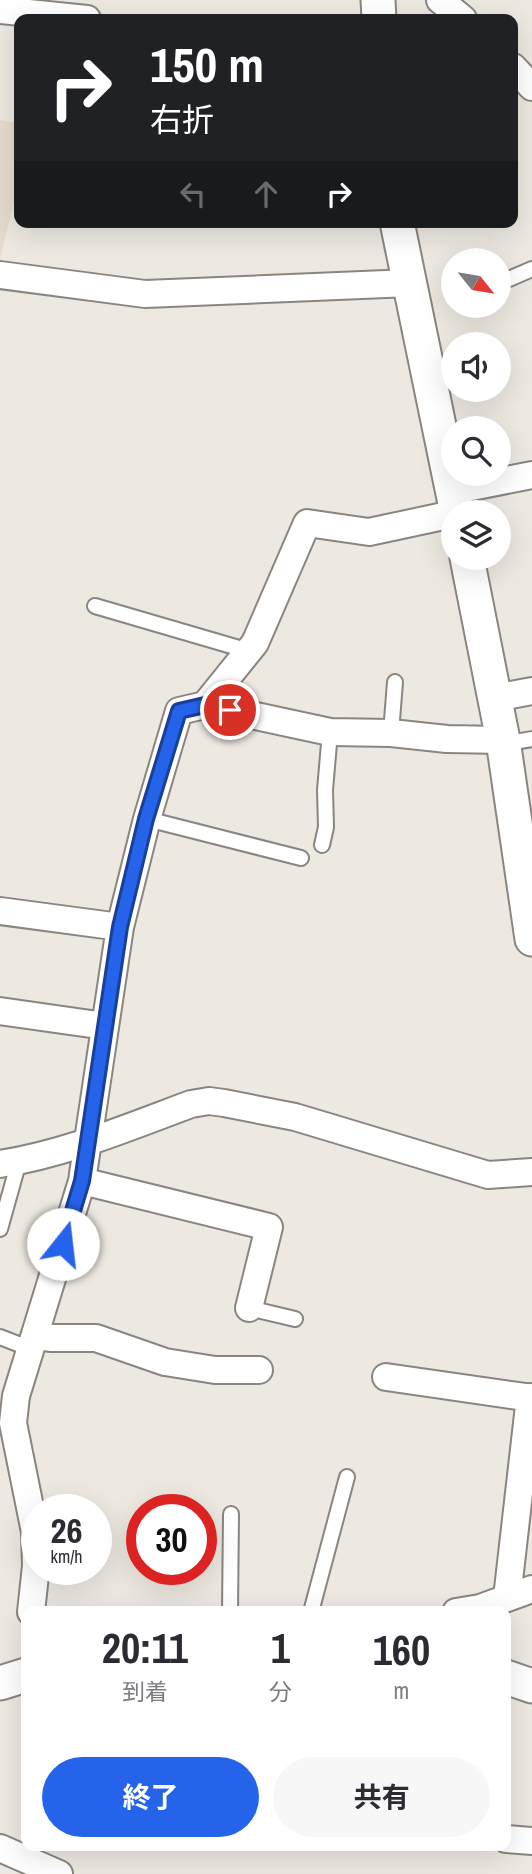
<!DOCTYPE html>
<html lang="ja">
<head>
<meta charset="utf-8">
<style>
	:root { --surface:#fff; --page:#f7f7f7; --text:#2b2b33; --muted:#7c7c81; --accent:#2563eb }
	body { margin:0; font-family:"Archivo Narrow","Noto Sans JP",sans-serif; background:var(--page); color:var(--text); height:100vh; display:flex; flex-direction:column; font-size:26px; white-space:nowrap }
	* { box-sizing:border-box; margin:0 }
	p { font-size:23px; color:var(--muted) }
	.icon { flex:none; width:38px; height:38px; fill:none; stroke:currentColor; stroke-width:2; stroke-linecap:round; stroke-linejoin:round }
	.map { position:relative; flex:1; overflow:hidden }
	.drawer { position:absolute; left:21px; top:1606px; width:490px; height:245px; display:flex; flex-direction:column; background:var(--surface); border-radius:14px; box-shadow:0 7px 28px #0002 }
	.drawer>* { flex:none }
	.hud { position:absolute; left:14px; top:14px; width:504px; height:214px; border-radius:14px; box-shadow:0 7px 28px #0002; background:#202124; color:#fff; overflow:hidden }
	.needle { width:46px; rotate:120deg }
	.controls { position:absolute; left:441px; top:248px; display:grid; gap:14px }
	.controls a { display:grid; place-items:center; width:70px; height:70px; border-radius:50%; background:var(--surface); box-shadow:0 7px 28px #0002; font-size:35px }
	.speed { position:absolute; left:21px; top:1494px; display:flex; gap:14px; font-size:35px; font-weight:700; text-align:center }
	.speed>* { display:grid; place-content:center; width:91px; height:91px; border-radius:50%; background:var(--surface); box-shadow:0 7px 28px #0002; line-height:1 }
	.speed small { font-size:18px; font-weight:400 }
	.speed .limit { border:10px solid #d22; background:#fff; color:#111 }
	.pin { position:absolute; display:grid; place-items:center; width:60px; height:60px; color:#fff; margin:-30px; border:4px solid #fff; border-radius:50%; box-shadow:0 2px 7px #0007 }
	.me { position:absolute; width:77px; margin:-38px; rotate:16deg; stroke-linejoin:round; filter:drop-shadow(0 0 5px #0008) }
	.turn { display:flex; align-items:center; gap:24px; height:147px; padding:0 21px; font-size:32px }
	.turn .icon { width:91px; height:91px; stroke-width:2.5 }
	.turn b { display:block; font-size:49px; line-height:60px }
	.lanes { display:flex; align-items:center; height:66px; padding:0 21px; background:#0003; justify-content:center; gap:35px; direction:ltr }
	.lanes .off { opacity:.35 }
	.eta { display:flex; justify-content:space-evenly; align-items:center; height:119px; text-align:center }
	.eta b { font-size:42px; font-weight:700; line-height:49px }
	.action { display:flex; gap:14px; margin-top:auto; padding:14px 21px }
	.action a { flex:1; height:80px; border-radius:42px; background:var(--accent); color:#fff; font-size:28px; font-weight:700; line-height:80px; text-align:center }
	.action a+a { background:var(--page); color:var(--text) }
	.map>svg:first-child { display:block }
	.built { fill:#e5dbcd }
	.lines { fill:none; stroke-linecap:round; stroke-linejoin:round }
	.service-casing { stroke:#8a857e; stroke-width:18 }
	.minor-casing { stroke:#8a857e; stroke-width:30 }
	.tertiary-casing { stroke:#8a857e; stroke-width:37 }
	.service { stroke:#fff; stroke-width:14 }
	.minor { stroke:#fff; stroke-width:26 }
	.tertiary { stroke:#fff; stroke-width:33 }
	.route-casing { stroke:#184099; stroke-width:18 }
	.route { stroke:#2563eb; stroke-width:12 }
</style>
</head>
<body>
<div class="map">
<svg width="532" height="1874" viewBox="0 0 532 1874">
	<rect width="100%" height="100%" fill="#ede8e0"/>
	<path class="built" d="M0 120 19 123V182L0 259Z"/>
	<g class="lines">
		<g class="service-casing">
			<path id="service" d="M509 279 532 269
				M95 606 249 651
				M391 733 395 682
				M503 744 532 739
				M147 819 301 858
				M322 845 326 827 325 790 330 732
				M0 1229 19 1161
				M249 1308 295 1319
				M0 1337 31 1349
				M230 1612 231 1514
				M311 1612 347 1477"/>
		</g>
		<g class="minor-casing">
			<path id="minor" d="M440 0 463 19
				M0 10 87 19
				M513 67 532 87
				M0 275 145 294 410 283
				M451 491 532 475
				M494 698 532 691
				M205 705 330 732 391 733 447 739 503 740
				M0 911 120 927
				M0 1011 105 1026
				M0 1164C65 1154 129 1127 191 1104L209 1101 224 1103 295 1117 488 1175 532 1172
				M82 1181 269 1227 249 1308
				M36 1336 52 1338H96L165 1362 215 1370H259
				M386 1377 532 1398
				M507 1598 530 1397
				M31 1612 36 1566 35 1532 13 1423 16 1396 82 1181 120 927 147 819 179 711 205 705 255 643 307 523 369 532 453 514
				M456 1612 480 1608 532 1589
				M506 1839 532 1841
				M0 1848 59 1874"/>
		</g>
		<g class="tertiary-casing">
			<path id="tertiary" d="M378 0 379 19
				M397 222 457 513
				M467 558 503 740 532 939
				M506 1677 532 1686
				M0 1683 26 1675"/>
		</g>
		<use href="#service" class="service"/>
		<use href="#minor" class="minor"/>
		<use href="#tertiary" class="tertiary"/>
	</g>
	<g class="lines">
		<g class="route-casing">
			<path id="route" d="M63 1244 82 1181 120 927 146 819 179 711 205 705 230 710"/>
		</g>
		<use href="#route" class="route"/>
	</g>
</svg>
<div class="controls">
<a><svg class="needle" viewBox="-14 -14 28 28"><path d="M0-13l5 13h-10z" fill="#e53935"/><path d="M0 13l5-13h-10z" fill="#7c7c81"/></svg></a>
<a><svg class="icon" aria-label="sound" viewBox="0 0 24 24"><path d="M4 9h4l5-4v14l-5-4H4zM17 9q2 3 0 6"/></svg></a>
<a><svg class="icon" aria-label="search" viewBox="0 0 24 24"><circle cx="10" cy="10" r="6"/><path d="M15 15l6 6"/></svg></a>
<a><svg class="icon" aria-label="layers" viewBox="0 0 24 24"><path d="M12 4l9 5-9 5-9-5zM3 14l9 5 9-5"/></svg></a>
</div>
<div class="speed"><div>26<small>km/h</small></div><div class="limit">30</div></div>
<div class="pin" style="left:230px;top:710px;background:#d93025"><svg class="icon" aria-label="arrive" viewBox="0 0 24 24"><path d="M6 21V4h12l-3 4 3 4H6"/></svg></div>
<svg class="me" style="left:63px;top:1244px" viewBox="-20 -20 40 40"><circle r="19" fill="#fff"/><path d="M0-13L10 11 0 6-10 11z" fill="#2563eb"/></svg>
<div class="hud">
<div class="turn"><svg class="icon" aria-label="right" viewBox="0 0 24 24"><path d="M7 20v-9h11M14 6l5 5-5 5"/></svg><div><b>150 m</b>右折</div></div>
<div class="lanes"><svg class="icon off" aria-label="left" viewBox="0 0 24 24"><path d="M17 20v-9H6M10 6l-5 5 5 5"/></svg><svg class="icon off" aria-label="ahead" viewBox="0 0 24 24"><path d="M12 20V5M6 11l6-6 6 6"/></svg><svg class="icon" aria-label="right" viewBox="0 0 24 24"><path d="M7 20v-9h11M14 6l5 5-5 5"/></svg></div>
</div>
<section class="drawer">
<div class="eta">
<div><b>20:11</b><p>到着</p></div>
<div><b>1</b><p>分</p></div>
<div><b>160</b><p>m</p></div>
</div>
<div class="action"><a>終了</a><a>共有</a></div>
</section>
</div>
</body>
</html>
